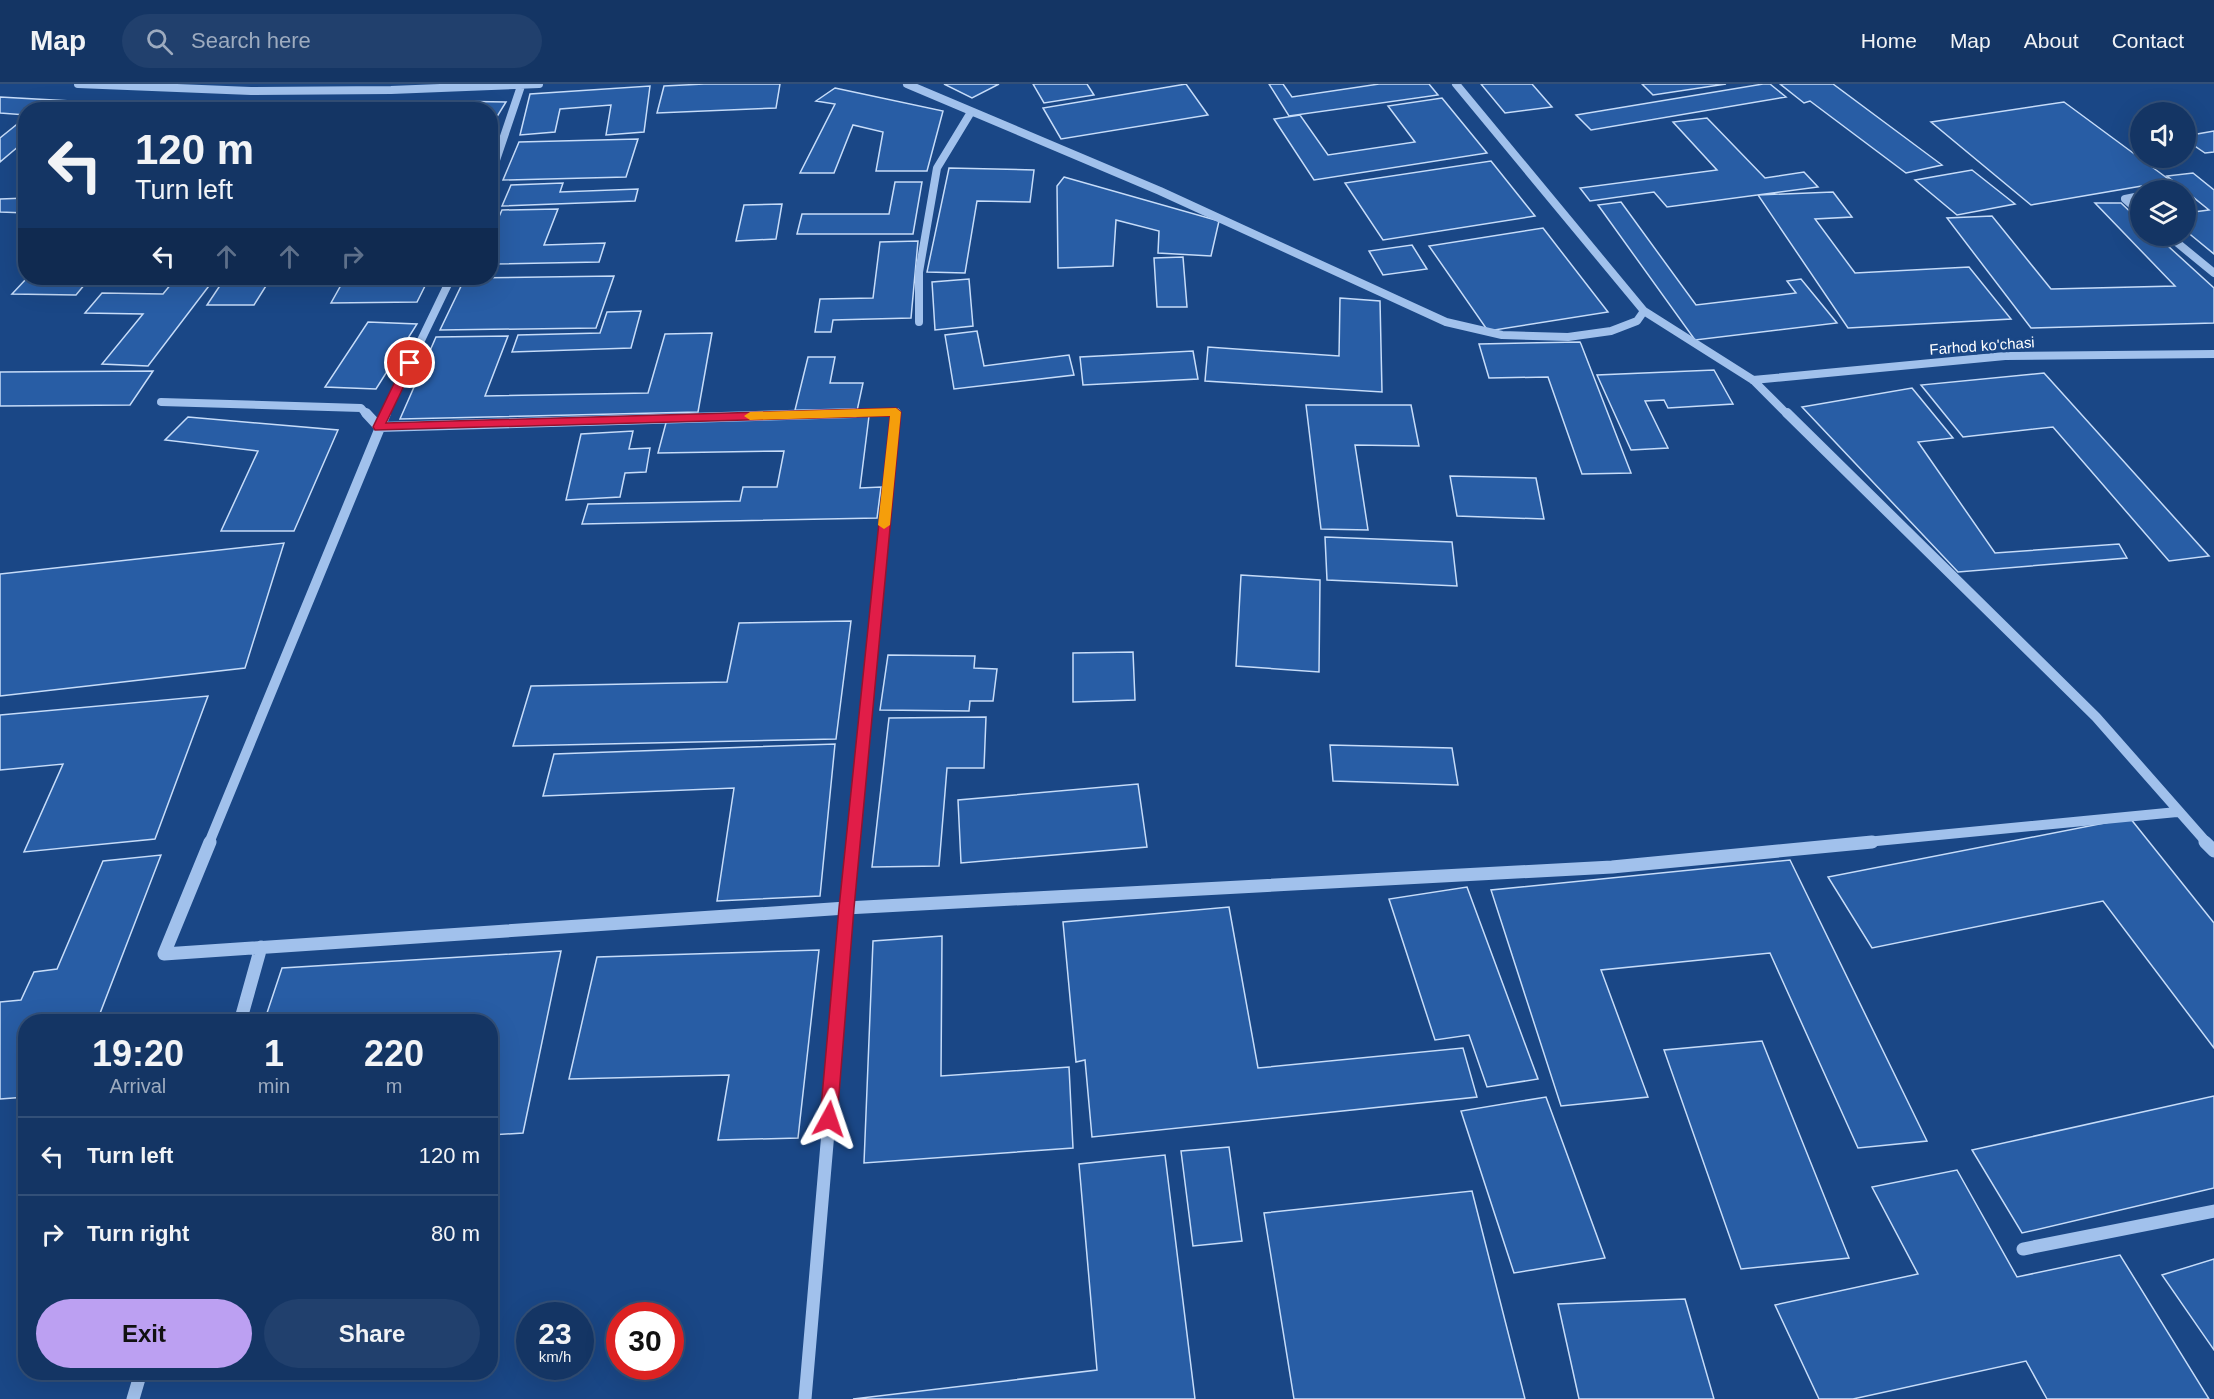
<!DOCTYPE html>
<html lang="en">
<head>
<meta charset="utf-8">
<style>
	:root { --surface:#143564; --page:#21406d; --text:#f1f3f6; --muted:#9dabbf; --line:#335078; --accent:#bca0f2 }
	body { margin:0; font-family:Arial,sans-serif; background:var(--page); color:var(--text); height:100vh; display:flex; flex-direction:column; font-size:22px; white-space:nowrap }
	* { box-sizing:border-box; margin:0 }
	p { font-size:20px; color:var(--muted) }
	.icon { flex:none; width:33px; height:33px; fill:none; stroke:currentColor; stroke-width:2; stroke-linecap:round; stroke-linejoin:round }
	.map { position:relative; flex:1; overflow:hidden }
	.details { position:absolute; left:18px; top:930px; width:480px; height:366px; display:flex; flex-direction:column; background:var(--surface); border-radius:24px; box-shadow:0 6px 24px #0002,0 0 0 2px var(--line) }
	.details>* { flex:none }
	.banner { position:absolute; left:18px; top:18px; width:480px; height:183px; border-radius:24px; box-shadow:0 6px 24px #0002,0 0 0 2px var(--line); background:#143564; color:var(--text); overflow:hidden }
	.buttons { position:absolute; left:2130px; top:18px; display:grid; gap:12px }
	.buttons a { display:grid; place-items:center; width:66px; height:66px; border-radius:50%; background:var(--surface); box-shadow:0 6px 24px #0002,0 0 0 2px var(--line); font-size:30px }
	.speed { position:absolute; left:516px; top:1218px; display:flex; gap:12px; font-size:30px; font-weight:700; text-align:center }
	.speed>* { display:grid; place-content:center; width:78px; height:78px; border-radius:50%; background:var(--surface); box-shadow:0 6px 24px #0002,0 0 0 2px var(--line); line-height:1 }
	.speed small { font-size:15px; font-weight:400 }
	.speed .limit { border:9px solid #d22; background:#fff; color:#111 }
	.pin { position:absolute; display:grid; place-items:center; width:51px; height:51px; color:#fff; margin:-26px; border:3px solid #fff; border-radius:50%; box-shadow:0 2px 6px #0007 }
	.me { position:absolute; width:66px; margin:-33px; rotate:5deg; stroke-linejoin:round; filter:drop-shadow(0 0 4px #0008) }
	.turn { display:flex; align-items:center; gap:21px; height:126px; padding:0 18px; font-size:27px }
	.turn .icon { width:78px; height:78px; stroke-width:2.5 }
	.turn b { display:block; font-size:42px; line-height:51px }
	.lanes { display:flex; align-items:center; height:57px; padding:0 18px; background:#0003; justify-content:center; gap:30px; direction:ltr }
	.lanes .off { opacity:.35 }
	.eta { display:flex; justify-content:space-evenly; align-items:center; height:102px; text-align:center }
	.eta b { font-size:36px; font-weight:700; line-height:42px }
	.action { display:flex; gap:12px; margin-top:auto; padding:12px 18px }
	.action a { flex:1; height:69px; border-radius:36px; background:var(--accent); color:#111; font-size:24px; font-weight:700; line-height:69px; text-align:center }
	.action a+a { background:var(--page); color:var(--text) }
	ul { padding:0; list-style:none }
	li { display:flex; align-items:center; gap:18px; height:78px; padding:0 18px; border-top:2px solid var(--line) }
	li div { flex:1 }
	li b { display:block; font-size:22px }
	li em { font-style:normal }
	header { display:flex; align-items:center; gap:36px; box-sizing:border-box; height:84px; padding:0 30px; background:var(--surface); border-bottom:2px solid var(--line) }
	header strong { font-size:28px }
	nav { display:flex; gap:33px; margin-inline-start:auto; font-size:21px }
	.search { width:420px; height:54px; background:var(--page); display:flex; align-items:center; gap:15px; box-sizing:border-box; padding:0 21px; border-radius:33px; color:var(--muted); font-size:22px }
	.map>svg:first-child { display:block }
	.building { fill:#285da5; stroke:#c6dcf9; stroke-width:1.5 }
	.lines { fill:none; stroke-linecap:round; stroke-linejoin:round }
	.minor-far2 { stroke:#a1c1ec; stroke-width:8 }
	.minor-far1 { stroke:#a1c1ec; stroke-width:10 }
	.minor { stroke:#a1c1ec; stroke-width:13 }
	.route { fill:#e11d48; stroke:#92132f; stroke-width:1.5 }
	.slow { fill:#f59e0b }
	.labels { text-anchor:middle; stroke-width:6; stroke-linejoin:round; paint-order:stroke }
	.far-street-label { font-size:15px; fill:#fff; stroke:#1a4786 }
</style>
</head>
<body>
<header>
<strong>Map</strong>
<div class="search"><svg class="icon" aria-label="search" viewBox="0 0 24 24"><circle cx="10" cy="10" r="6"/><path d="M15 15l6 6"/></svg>Search here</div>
<nav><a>Home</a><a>Map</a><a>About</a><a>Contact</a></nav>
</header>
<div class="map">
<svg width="2214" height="1315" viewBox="0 0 2214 1315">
	<rect width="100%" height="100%" fill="#1a4786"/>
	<path class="building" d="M704 0H780L776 24 657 29 664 2Z
		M944 0H999L972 14Z
		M1033 0H1087L1094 11 1044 19Z
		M1186 0 1208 31 1061 55 1043 24Z
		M1269 0H1283L1292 13 1379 0H1429L1438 11 1289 32Z
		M1481 0H1532L1552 23 1505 29Z
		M1642 0H1726L1653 11Z
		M1763 0H1770L1786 13 1591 46 1576 31Z
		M1780 0H1833L1942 81 1906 89 1810 17 1804 19Z
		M650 2 644 48 606 51 611 21 560 25 555 48 520 51 530 10Z
		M835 4 943 27 927 87H876L883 48 853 41 834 89H800L835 20 816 17Z
		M0 13 70 17 60 26H26V31L0 29Z
		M1442 14 1487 69 1314 96 1274 35 1300 31 1328 71 1415 58 1388 22Z
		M97 17H164L157 26H90Z
		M444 17 506 18 490 44V26H439Z
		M175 18H251L245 26H168Z
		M2064 18 2171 97 2031 121 1931 38Z
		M288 20H431L428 26H285Z
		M26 33V56L0 78V54Z
		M1707 34 1765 94 1804 88 1818 103 1667 123 1654 108 1590 117 1580 104 1717 86 1673 38Z
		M2214 47V68L2205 69 2186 56V52Z
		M638 55 626 93 503 96 519 58Z
		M1491 77 1535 132 1383 156 1345 99Z
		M949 84 1034 86 1030 118 977 117 965 189 927 188Z
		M1972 86 2015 120 1957 131 1915 96Z
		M2193 89 2214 106V170L2186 147V129L2209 126 2167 92Z
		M1064 93 1219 137 1211 172 1158 169 1159 147 1116 136 1113 182 1058 184 1057 102Z
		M895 98H922L913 150H797L802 130H889Z
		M563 99 560 108 638 105 635 117 502 122 511 101Z
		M1833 108 1852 133 1815 135 1855 189 1969 183 2011 235 1848 244 1758 111Z
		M26 114V129L0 128V115Z
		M1621 118 1696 221 1796 209 1787 197 1801 195 1837 239 1695 256 1598 121Z
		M2095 119H2121L2140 137V152H2157L2214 204V239L2031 244 1947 134 1992 132 2051 205 2175 202Z
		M782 120 776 155 736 157 744 121Z
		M558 125 544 161 605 159 599 178 490 180V153L502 126Z
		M1543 144 1608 228 1488 247 1429 162Z
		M918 157 911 234 833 236 831 248H815L820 215 873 214 880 158Z
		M1412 161 1427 185 1383 191 1369 167Z
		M1183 173 1187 223H1157L1154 174Z
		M614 192 596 244 440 246 465 194Z
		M27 194H90L76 211 12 210Z
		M176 194H215L148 282 102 280 143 230 85 229 102 209 163 210Z
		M225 194H271L254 221H207Z
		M345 194H429L417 218 331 219Z
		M969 195 973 242 935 246 932 198Z
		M1340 214 1380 217 1382 308 1205 297 1208 263 1339 272Z
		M641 227 631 264 512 268 518 251 600 249 607 228Z
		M368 238 417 240 376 305 325 303Z
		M977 247 984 282 1069 271 1074 291 954 305 945 251Z
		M712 249 698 328 400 335 436 253 508 252 485 312 648 309 665 250Z
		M1580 258 1581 260 1631 389 1582 390 1548 293 1489 294 1479 260Z
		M1193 267 1198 295 1083 301 1080 273Z
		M808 273H835L830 299H863L857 327 795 326Z
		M1714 286 1733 320 1668 324 1664 316 1645 317 1668 364 1631 366 1597 291Z
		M153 287 130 321 0 322V288Z
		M2044 289 2209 472 2169 477 2053 343 1963 353 1921 301Z
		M1912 304 1953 354 1918 358 1995 469 2119 460 2127 474 1958 488 1802 323Z
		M1306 321H1411L1419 362 1355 361 1368 446 1321 445Z
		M869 332 860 404 881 403 877 434 582 440 588 420 740 417 743 403H777L784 367 658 369 667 335Z
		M188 333 338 346 294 447H221L258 367 165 356Z
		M633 347 629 365 650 364 646 388 625 389 620 413 566 416 581 350Z
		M1450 392 1536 394 1544 435 1457 432Z
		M1325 453 1452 458 1457 502 1327 496Z
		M284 459 245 584 0 612V490Z
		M1241 491 1320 496 1319 588 1236 582Z
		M851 537 836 655 513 662 531 602 727 598 739 539Z
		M1133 568 1135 616 1073 618V569Z
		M888 571 975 572 974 584 997 585 993 617H970L969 627 880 626Z
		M208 612 155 755 24 768 63 680 0 686V631Z
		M986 633 984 684H947L939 782 872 783 889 634Z
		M835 660 820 812 717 817 734 704 543 712 554 670Z
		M1330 661 1452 664 1458 701 1333 697Z
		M1138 700 1147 763 961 779 958 716Z
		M2130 734 2214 839V964L2103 817 1872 864 1828 793Z
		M161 771 99 932 131 929 128 938H26V1013L0 1015V918L21 916 34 888 57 885 103 777Z
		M1790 776 1927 1057 1858 1064 1770 869 1601 886 1648 1013 1561 1022 1491 806Z
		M1467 803 1538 995 1487 1003 1469 951 1435 956 1389 815Z
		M1229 823 1258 984 1463 964 1477 1013 1092 1053 1085 976 1076 978 1063 838Z
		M942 852 941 992 1069 983 1073 1064 864 1079 873 857Z
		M819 866 798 1054 718 1056 729 991 569 995 597 873Z
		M561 867 523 1049 490 1051V938H264L282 884Z
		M1762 957 1849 1174 1741 1185 1664 966Z
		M2214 1012V1104L2022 1149 1972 1066Z
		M1546 1013 1605 1174 1514 1189 1461 1027Z
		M1229 1063 1242 1157 1193 1162 1181 1067Z
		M1165 1071 1195 1315H853L1097 1286 1079 1080Z
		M1957 1086 2017 1193 2120 1171 2209 1315H2047L2026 1277 1853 1315H1819L1775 1221 1918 1190 1872 1103Z
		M1472 1107 1525 1315H1294L1264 1129Z
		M2214 1175V1266L2162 1191Z
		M1685 1215 1714 1315H1579L1558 1220Z"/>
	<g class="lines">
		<path class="minor-far2" d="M78 0 251 7 391 6 539 0
			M907 0 1160 107 1446 238 1502 251 1568 253 1611 247 1637 237 1644 227
			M1456 0 1644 227 1753 296 1788 331
			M490 94 521 2
			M2140 112 2125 115 2140 128
			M2169 152 2214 189
			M919 238V188L937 84 971 28
			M1753 296 2005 272 2214 270
			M161 318 361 324 367 331
			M385 331 451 194
			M803 331 896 328V331"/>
		<path class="minor-far1" d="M366 329 379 343 854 329
			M1787 329 2096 633 2207 759
			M209 759 386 329
			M853 759 896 329
			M1856 759 2177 728"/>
		<path class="minor" d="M210 758 164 870 846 824 1612 783 1872 758
			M2205 758 2214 767
			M240 938 261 863
			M2023 1165 2214 1127
			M133 1315 141 1288
			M805 1315 853 758"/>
	</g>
	<path class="route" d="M410 275 415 279 386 339 896 324 901 328 854 824 837 1035 835 1040 829 1043 823 1040 820 1035 839 824 890 332 375 346 373 343 404 279Z"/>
	<path class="slow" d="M896 324 901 328 890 441 884 445 878 441 890 332 750 336 744 332 750 328Z"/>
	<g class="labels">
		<g class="far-street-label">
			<text transform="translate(1982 262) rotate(-4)" y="5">Farhod ko'chasi</text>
		</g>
	</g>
</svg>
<div class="buttons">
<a><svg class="icon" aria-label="sound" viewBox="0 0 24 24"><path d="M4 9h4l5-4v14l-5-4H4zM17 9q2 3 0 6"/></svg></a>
<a><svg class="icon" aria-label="layers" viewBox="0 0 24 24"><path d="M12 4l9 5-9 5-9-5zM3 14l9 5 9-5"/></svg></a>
</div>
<div class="speed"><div>23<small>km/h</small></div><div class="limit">30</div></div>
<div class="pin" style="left:410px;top:279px;background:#d93025"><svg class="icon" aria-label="arrive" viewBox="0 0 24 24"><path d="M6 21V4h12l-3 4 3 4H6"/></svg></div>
<svg class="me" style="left:829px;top:1035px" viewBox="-20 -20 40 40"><path d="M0-17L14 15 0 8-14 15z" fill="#e11d48" stroke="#fff" stroke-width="4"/></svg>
<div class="banner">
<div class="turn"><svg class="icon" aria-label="left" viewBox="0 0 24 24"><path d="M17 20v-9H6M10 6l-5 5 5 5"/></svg><div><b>120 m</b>Turn left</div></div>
<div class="lanes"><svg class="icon" aria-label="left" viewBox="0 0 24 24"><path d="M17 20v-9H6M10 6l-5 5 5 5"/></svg><svg class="icon off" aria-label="ahead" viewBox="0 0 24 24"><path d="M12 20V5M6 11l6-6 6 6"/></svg><svg class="icon off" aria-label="ahead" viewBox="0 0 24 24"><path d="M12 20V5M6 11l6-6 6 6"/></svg><svg class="icon off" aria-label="right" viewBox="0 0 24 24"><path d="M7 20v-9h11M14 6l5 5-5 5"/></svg></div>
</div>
<section class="details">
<div class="eta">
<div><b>19:20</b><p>Arrival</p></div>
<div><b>1</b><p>min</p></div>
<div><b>220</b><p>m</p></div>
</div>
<ul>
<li><svg class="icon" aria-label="left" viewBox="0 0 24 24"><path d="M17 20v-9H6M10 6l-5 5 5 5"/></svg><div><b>Turn left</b></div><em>120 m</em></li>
<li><svg class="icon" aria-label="right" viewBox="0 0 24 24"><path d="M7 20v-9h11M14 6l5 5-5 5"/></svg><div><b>Turn right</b></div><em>80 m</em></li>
</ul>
<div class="action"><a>Exit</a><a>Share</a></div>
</section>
</div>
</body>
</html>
